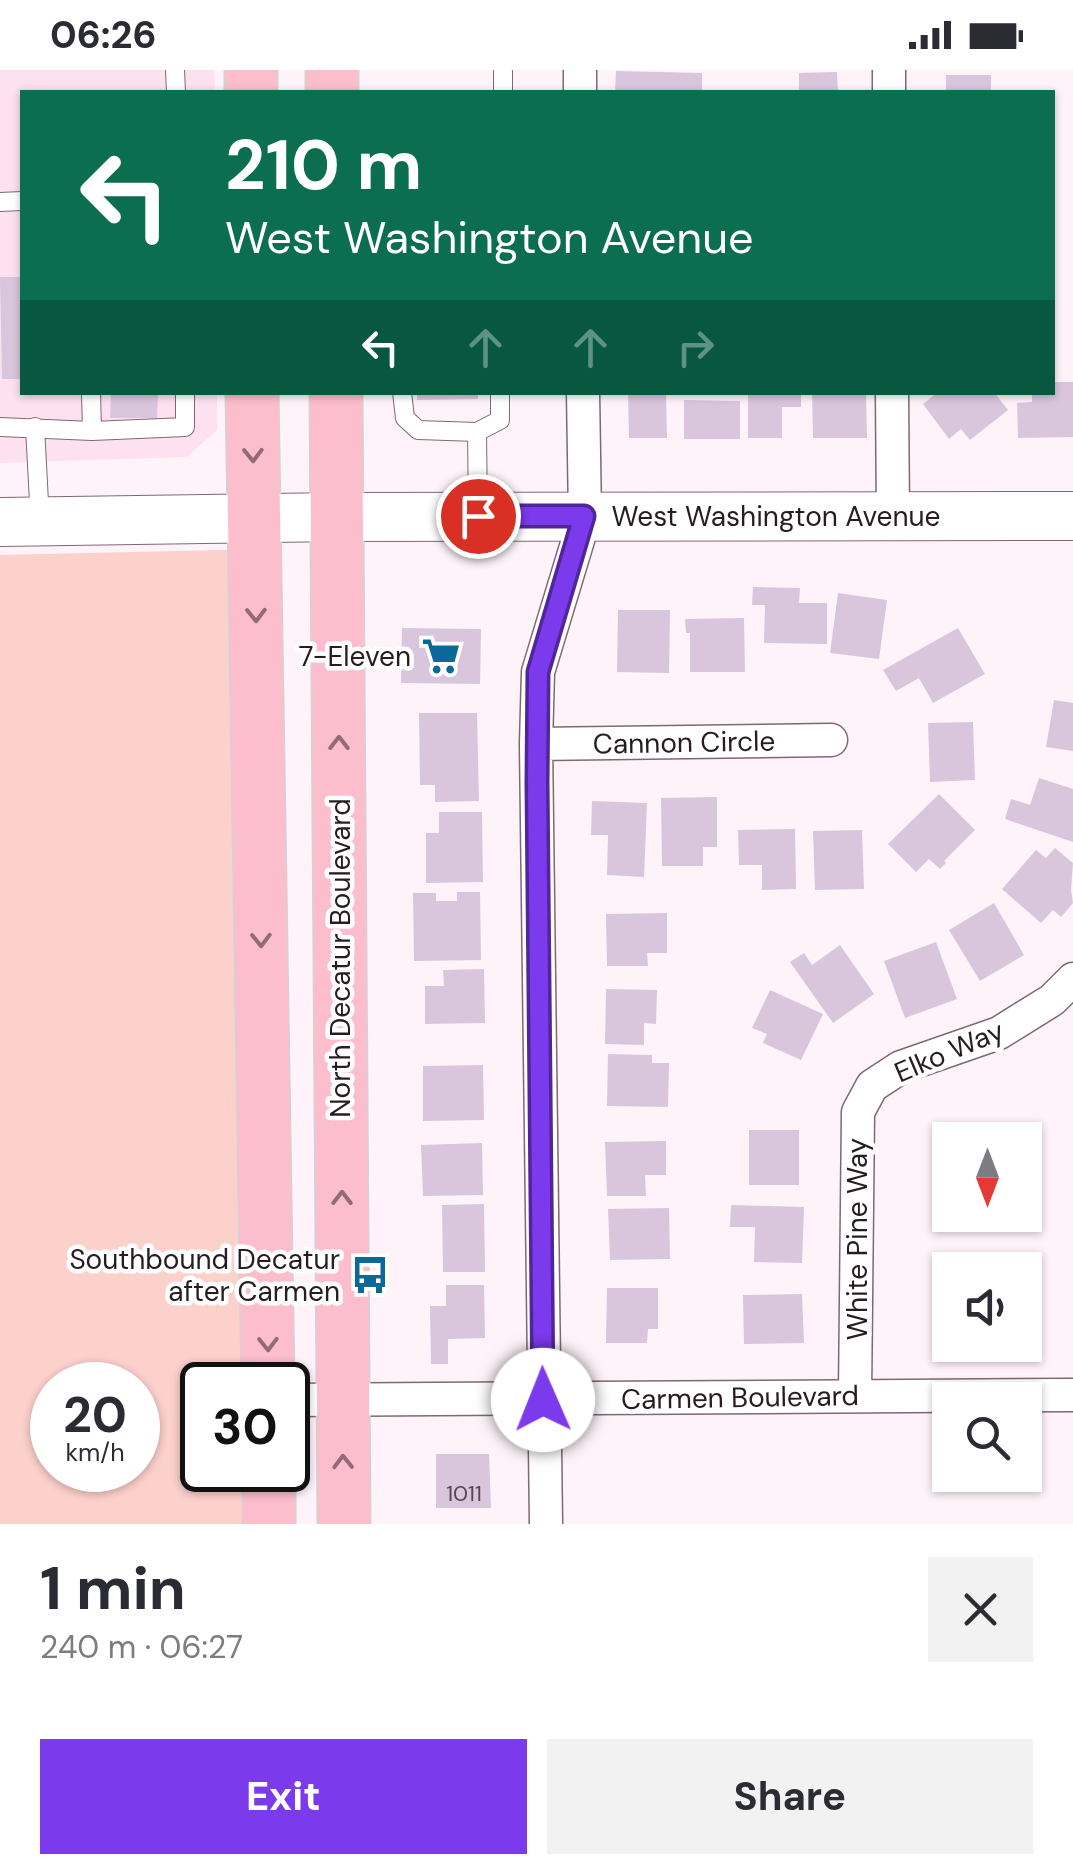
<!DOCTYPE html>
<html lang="en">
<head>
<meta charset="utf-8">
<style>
	:root { --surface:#fff; --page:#f2f2f3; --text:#2b2b33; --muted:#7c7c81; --accent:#7c3aed }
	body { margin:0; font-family:"DM Sans",sans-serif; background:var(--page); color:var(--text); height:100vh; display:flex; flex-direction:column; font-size:38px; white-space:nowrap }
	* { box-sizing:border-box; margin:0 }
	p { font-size:32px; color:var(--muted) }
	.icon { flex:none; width:55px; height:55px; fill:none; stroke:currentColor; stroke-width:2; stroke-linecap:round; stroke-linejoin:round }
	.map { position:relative; height:1454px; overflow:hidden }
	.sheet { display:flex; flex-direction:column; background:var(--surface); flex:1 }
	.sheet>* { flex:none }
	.banner { position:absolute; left:20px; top:20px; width:1035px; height:305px; border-radius:0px; box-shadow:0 2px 8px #0004; background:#0b6e4f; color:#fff; overflow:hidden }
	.needle { width:65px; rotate:180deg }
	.fabs { position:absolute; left:932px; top:1052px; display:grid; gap:20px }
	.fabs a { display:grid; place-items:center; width:110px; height:110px; border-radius:0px; background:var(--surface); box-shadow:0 2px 8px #0004; font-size:50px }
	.speed { position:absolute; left:30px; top:1292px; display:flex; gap:20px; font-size:50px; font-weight:700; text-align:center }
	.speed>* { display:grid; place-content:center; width:130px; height:130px; border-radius:50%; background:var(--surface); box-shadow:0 2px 8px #0004; line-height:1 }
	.speed small { font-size:25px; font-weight:400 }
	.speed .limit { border:5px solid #111; border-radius:15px; background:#fff; color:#111 }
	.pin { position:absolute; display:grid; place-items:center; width:85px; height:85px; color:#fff; margin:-42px; border:5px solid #fff; border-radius:50%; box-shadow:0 2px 10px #0007 }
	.me { position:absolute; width:110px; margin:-55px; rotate:359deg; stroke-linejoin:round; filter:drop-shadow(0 0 8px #0008) }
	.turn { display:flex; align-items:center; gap:35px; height:210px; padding:0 40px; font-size:45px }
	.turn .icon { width:130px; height:130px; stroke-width:2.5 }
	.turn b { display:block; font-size:70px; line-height:85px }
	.lanes { display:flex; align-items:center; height:95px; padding:0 40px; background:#0003; justify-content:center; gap:50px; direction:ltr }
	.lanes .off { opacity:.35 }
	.round { display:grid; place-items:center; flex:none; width:105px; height:105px; border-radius:0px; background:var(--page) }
	.head { display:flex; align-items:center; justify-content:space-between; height:170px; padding:0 40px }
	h1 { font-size:60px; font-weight:700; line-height:75px }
	.cta { display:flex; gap:20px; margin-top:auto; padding:20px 40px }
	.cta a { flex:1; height:115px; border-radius:0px; background:var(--accent); color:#fff; font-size:40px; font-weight:700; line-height:115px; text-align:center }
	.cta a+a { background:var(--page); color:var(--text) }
	.status { display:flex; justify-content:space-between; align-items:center; height:70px; padding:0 50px; background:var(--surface); direction:ltr }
	.status svg { height:28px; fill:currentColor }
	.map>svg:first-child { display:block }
	.built { fill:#fee1f1 }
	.green { fill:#fcd0cb; fill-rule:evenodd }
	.building { fill:#dac6dc }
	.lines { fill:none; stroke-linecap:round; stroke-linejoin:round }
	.lane-casing { stroke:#806775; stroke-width:20 }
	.street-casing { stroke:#806775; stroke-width:35 }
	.secondary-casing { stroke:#806775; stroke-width:50 }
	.primary-casing { stroke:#d4d2d3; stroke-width:55 }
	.lane { stroke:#fff; stroke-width:18 }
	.street { stroke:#fff; stroke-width:32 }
	.secondary { stroke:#fff; stroke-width:48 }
	.primary { stroke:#fcbdcc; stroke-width:52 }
	.oneway { stroke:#916c77 }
	.route-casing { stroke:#51269a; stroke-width:25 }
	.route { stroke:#7c3aed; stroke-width:18 }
	.labels { text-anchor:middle; stroke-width:9; stroke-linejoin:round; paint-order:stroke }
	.number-label { font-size:22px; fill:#534650 }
	.street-label { font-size:28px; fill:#261c22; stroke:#fff }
	.poi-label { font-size:28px; fill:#261c22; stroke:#fff; text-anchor:end }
</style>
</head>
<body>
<div class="status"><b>06:26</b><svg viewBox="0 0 49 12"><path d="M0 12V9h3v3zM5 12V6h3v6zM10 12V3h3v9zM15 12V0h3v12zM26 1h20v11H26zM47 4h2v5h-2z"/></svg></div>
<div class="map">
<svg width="1073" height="1454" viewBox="0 0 1073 1454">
	<rect width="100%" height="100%" fill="#fef3f9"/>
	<path class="built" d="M0 0H214L215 22H22V322L217 323V360L187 387 0 393Z"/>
	<path class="green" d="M266 479 259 1315H202V1400H258L257 1454H0V485ZM52 1315H138V1400H52Z"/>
	<path class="building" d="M616 1 702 3V22H615Z
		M837 2 838 22H799V3Z
		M946 5H991V22H946Z
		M0 207H22V309H2Z
		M1052 312H1073V367L1018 368 1017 333 1032 332V322H1052Z
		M111 322H158L157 348H110Z
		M417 322H478V329L417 330Z
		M628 322H666L667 368H629Z
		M748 322H801V337H782V368H748Z
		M812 322H866L867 368H813Z
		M938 322H994L1008 340 970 370 961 359 949 369 923 334Z
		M684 330 740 331V369H684Z
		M753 517 800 518 799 533H827V574L764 573 765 535H752Z
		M838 523 887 530 879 589 830 583Z
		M618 540H670L669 603 617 602Z
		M744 548 745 602H690V563H686L685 549Z
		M402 558 481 559 480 614 401 613Z
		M958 558 985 604 933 633 919 608 896 621 883 600Z
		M1054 630 1073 633V681L1046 677Z
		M419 643H477L479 731 435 732V715H420Z
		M973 652 975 710 930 712 928 653Z
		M1039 708 1073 719V772L1005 749 1011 729 1030 735Z
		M939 724 975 760 944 791 946 793 940 799 929 789 916 802 888 774Z
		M717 727V777H703V796H662L661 728Z
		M592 731 647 733 644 807 607 805 608 765H591Z
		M439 742H482L483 812 426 813V763H439Z
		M795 759 796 819 762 820V795H739L738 760Z
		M862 760 864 819 815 820 813 761Z
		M1055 778 1073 793 1071 820 1073 833 1061 847 1053 840 1041 853 1002 819 1036 780 1046 788Z
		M457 822H480L481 890 414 891 413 823H436V831H457Z
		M994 833 1024 885 980 911 949 860Z
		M667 843V883H647L648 896H607L606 844Z
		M936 872 957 929 905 948 884 891Z
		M840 875 874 924 833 953 790 892 804 883 812 895Z
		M484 899 485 953 425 954V916H444L443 900Z
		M606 919 657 920 656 954 644 953V975L605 974Z
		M770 920 823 944 801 990 763 973 767 964 752 958Z
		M608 984 652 985V993H669L668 1037 607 1036Z
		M483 995 484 1050 423 1051V996Z
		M749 1060H799V1115H749Z
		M666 1071V1105H645L646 1126H607L605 1072Z
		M482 1073 483 1125 423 1126 421 1075Z
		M484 1134 485 1202H443L442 1135Z
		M731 1135 804 1137 802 1193 754 1192 755 1157H730Z
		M669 1138 670 1189 610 1190 608 1139Z
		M446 1215H484L485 1268 448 1269V1294H431L430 1236H446Z
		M607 1218H658V1259H648L647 1273H606Z
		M802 1224 804 1273 744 1274 743 1225Z
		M436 1384H489L491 1438H436Z"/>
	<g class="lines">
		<g class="lane-casing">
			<path id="lane" d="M175 0 176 22
				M503 22V2
				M0 132 22 131
				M91 322 92 361 185 357V322
				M402 322 405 348 418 360 477 362 478 446
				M0 357 92 361
				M35 357 40 451
				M477 362 500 350V322"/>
		</g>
		<g class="street-casing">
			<path id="street" d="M580 0V22
				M889 0V22
				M892 322 893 447
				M536 674 831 670
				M855 1325 858 1042 872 1016 901 997 999 963 1052 930 1073 909
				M288 1330 1073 1325
				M546 1454 536 674 538 602 585 447 583 322"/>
		</g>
		<g class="secondary-casing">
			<path id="secondary" d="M0 452 338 447 1073 446"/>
		</g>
		<g class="primary-casing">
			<path id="primary" d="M251 0V22
				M332 0V22
				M252 322 268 1315
				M336 322 344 1454
				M269 1400V1454"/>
		</g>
		<use href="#lane" class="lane"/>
		<use href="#street" class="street"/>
		<use href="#secondary" class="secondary"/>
		<use href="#primary" class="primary"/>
	</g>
	<defs><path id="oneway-chevron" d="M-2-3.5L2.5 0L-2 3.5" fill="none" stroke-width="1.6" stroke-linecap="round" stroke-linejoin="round" transform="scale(2.5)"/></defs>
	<g class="oneway">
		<use href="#oneway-chevron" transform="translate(253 385) rotate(89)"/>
		<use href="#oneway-chevron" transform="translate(256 545) rotate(89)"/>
		<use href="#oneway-chevron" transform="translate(339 673) rotate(-90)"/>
		<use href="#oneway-chevron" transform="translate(261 870) rotate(89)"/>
		<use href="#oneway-chevron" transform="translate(342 1128) rotate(-90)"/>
		<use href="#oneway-chevron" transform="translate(268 1274) rotate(89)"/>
		<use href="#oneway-chevron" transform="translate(343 1392) rotate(-91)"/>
	</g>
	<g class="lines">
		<g class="route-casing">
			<path id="route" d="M478 446H584L538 602 537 713 543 1330"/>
		</g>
		<use href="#route" class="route"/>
	</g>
	<defs>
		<g id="supermarket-bare" transform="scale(3)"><path d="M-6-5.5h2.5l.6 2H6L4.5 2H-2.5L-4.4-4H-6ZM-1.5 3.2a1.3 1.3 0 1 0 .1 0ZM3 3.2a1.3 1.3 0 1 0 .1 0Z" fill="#0c6898" stroke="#fff" stroke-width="2.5" paint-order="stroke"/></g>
		<g id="bus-bare" transform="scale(3)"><path d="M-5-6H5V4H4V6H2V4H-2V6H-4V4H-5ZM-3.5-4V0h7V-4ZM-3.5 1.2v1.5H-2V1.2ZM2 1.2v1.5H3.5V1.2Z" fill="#0c6898" stroke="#fff" stroke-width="2.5" paint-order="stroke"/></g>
	</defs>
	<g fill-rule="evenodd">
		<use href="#supermarket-bare" x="441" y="586"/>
		<use href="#bus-bare" x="370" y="1205"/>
	</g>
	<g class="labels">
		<g class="number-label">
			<text x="464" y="1431">1011</text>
		</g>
		<g class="street-label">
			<text x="776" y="456">West Washington Avenue</text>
			<text transform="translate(684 672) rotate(-1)" y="10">Cannon Circle</text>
			<text transform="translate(340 888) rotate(-90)" y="10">North Decatur Boulevard</text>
			<text transform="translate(949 981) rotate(-23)" y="10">Elko Way</text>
			<text transform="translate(857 1169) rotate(-90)" y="10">White Pine Way</text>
			<text transform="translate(740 1327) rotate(-1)" y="10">Carmen Boulevard</text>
		</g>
		<g class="poi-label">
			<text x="411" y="596">7-Eleven</text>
			<text x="340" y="1199">Southbound Decatur<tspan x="340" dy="32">after Carmen</tspan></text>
		</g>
	</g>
</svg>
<div class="fabs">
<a><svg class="needle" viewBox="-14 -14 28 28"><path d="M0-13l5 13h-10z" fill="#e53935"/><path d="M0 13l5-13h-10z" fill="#7c7c81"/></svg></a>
<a><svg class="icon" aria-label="sound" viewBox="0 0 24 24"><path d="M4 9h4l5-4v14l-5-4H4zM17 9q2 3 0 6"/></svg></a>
<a><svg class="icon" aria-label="search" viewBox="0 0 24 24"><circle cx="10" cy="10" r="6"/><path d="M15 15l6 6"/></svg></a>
</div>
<div class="speed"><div>20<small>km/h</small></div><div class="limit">30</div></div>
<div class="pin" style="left:478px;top:446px;background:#d93025"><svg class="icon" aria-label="arrive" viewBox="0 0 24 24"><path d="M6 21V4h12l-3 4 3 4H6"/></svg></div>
<svg class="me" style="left:543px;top:1330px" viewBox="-20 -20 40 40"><circle r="19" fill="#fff"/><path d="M0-13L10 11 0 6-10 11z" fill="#7c3aed"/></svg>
<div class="banner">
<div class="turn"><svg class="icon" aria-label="left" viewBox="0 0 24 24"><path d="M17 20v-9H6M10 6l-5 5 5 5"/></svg><div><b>210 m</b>West Washington Avenue</div></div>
<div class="lanes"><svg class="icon" aria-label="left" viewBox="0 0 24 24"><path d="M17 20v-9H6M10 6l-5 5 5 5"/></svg><svg class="icon off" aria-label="ahead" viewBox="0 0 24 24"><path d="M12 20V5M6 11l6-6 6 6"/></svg><svg class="icon off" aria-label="ahead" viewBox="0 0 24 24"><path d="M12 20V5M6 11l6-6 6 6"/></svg><svg class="icon off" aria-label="right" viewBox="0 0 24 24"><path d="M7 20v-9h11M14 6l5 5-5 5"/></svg></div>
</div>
</div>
<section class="sheet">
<div class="head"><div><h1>1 min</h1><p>240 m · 06:27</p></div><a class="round"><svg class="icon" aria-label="close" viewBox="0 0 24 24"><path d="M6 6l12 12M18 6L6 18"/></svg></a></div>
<div class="cta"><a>Exit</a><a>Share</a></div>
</section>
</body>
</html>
